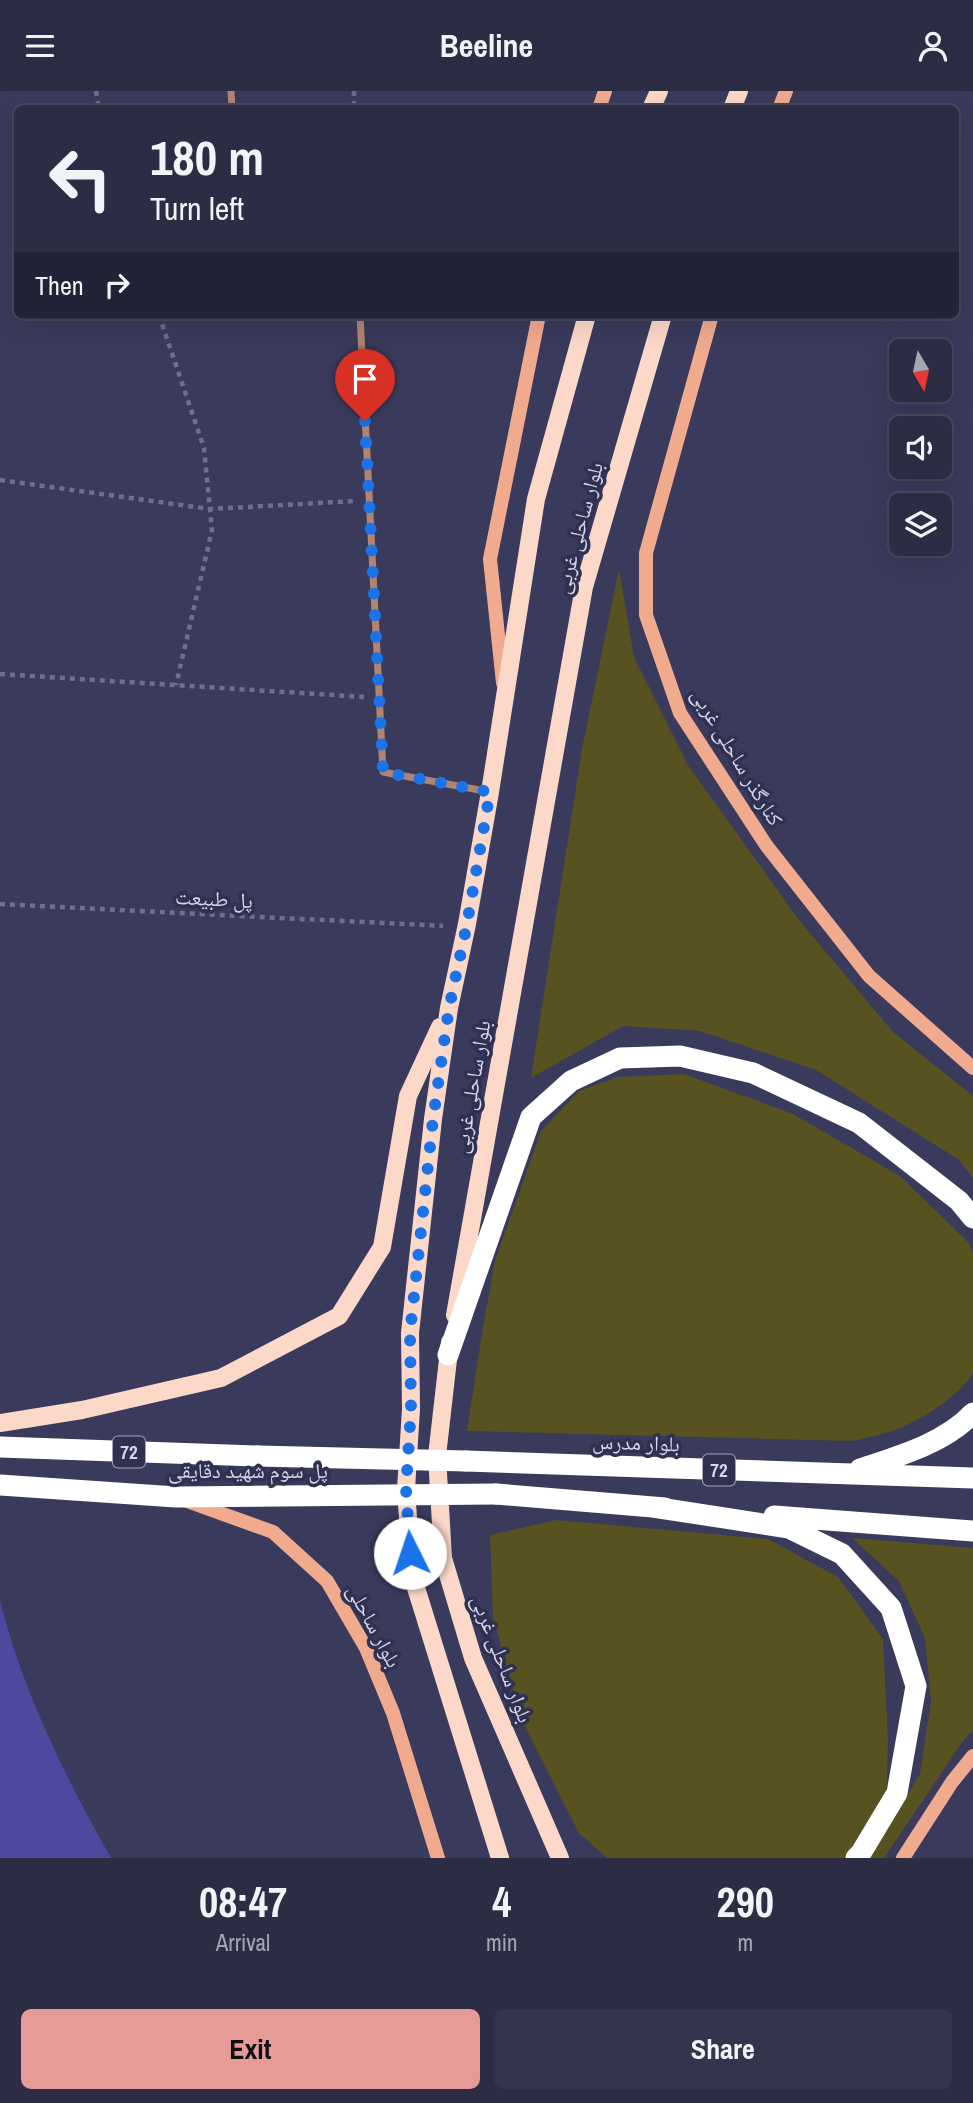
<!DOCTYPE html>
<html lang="en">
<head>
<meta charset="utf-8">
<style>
	:root { --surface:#2c2c45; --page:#34344c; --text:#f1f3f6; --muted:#a6a7b3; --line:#48485e; --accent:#e69b98 }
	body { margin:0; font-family:"Archivo Narrow","Noto Naskh Arabic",sans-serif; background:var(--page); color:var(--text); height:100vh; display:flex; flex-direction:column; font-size:26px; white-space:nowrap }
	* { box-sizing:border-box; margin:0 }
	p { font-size:23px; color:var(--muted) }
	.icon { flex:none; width:38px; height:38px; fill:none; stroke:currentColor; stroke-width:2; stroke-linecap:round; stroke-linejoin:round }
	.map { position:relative; height:1767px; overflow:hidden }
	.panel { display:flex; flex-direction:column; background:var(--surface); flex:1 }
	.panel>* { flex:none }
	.top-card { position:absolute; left:14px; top:14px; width:945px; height:214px; border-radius:10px; box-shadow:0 7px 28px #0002,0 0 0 2px var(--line); background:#2c2c45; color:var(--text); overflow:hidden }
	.needle { width:46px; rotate:171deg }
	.tools { position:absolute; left:889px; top:248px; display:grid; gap:14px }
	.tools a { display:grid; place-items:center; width:63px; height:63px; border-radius:10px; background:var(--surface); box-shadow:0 7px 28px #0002,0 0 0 2px var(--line); font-size:35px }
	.pin { position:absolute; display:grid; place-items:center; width:60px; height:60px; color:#fff; margin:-72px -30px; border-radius:50% 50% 50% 0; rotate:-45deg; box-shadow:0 0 7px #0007 }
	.pin .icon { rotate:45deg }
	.me { position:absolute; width:77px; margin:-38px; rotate:356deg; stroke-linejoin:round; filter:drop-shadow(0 0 5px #0008) }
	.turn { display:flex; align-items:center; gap:24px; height:147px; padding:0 21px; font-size:32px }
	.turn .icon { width:91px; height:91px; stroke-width:2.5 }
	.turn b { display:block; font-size:49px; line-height:60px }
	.then { display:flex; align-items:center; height:66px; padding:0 21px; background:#0003; gap:14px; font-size:26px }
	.eta { display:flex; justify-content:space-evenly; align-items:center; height:119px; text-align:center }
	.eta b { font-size:42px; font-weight:700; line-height:49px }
	.button { display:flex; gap:14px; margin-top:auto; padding:14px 21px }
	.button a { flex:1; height:80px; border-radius:10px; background:var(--accent); color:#111; font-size:28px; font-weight:700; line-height:80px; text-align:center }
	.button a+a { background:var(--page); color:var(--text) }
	header { display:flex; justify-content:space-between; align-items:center; height:91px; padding:0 21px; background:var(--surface); font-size:32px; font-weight:700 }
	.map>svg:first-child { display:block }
	.green { fill:#585220 }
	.water { fill:#4e499e }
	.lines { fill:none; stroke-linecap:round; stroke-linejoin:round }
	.path { stroke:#6f6f8d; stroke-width:4.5; stroke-dasharray:5 5; stroke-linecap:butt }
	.street { stroke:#b08473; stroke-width:7 }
	.secondary { stroke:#f0ab8f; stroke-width:14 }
	.primary { stroke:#fcd8c9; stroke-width:18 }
	.highway { stroke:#fff; stroke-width:21 }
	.highway-bridge { stroke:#fff; stroke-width:21 }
	.route { stroke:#1a73e8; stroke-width:12; stroke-dasharray:0 21.6 }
	.labels { text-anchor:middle; stroke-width:7; stroke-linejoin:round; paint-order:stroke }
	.shield { fill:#303051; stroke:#a4a4bd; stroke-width:2 }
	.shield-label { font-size:19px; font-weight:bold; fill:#d5d6eb }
	.street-label { font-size:21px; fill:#d5d6eb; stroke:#303051 }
</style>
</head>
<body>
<header><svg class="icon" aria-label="menu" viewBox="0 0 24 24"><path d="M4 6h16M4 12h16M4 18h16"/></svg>Beeline<svg class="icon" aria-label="person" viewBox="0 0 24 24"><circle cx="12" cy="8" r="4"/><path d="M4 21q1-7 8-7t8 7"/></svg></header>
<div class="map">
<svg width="973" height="1767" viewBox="0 0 973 1767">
	<rect width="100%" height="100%" fill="#3a3a5c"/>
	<path class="green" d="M619 478 634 566 689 676 799 829 893 941 973 1005V1087L958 1068 816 979 700 940 623 935 531 987 582 658Z
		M684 983 793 1023 900 1085 968 1151 973 1162V1282C959 1306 916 1333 889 1341 877 1345 864 1347 852 1350L467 1340 483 1236 495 1170 541 1040 579 1000 617 986Z
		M556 1429 768 1448 838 1486 883 1548 888 1649 886 1720 848 1767H607L579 1742 522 1630 493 1526 490 1444Z
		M852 1447 973 1457V1639L963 1650 884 1767H869L920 1683 931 1611 925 1547 899 1490Z"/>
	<path class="water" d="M0 1509C21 1596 67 1690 111 1767H0Z"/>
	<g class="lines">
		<path class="path" d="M96 0 99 18
			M354 0V18
			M159 224 204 357 212 439 176 594
			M0 389 210 418 355 410
			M0 583 364 606
			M0 813 443 835"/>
		<path class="street" d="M231 0 232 18
			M360 224 383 681 490 701"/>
		<path class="secondary" d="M599 18 605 0
			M779 18 786 0
			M712 224 646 462V524L680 622 766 754 869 885 973 977
			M503 592 490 468 539 224
			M187 1410 273 1441 327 1490 366 1557 393 1622 438 1767
			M903 1767 952 1691 973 1665"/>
		<path class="primary" d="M651 18 659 0
			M732 18 739 0
			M455 1224 584 496 663 224
			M450 1251 437 1365 443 1467 473 1567 560 1767
			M0 1332 82 1319 221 1287 339 1225 382 1156 408 1005 440 936
			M500 1767 412 1484 406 1398 411 1318 410 1242 433 1028 449 917 467 833 490 701 536 408 587 224"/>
		<path class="highway" d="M448 1264 531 1026 571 990 620 967 680 965 753 982 859 1032 959 1110 973 1127
			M0 1356 258 1365
			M466 1370 973 1387
			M860 1378C899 1365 945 1352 973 1322
			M496 1403 665 1417
			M653 1416 789 1437 842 1463 891 1517 916 1595 897 1702 861 1762 856 1767
			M774 1425 973 1440"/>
		<path class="highway-bridge" d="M258 1365 466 1370
			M0 1394 176 1406 496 1403"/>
	</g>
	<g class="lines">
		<path class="route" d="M365 330 383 681 490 701 467 833 449 917 433 1028 410 1242 411 1318 406 1398 410 1462"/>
	</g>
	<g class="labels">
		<g class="shield">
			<rect x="113" y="1345.5" width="32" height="31" rx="5"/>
			<rect x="703" y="1363.5" width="32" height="31" rx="5"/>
		</g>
		<g class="shield-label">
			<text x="129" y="1368">72</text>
			<text x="719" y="1386">72</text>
		</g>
		<g class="street-label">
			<text transform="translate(579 437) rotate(-75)" y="7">بلوار ساحلی غربی</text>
			<text transform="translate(737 666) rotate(59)" y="7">کنارگذر ساحلی غربی</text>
			<text transform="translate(214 808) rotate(3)" y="7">پل طبیعت</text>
			<text transform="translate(472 996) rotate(-80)" y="7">بلوار ساحلی غربی</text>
			<text transform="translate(636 1352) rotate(2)" y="7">بلوار مدرس</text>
			<text x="248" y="1387">پل سوم شهید دقایقی</text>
			<text transform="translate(374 1535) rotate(62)" y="7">بلوار ساحلی</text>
			<text transform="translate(502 1568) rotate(69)" y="7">بلوار ساحلی غربی</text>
		</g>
	</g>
</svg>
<div class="tools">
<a><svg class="needle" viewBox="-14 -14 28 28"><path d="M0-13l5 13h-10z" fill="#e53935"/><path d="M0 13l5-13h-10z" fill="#a6a7b3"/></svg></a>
<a><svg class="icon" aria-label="sound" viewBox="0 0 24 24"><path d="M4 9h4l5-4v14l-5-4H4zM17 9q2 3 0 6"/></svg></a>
<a><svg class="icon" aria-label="layers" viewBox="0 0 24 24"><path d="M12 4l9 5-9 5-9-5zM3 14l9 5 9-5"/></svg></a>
</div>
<div class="pin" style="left:365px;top:330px;background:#d93025"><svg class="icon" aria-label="arrive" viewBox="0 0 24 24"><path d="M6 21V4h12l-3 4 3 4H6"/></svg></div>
<svg class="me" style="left:410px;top:1462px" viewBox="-20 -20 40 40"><circle r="19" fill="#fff"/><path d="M0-13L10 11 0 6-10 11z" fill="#1a73e8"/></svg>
<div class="top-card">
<div class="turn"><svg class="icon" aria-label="left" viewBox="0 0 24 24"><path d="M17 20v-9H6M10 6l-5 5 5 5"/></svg><div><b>180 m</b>Turn left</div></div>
<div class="then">Then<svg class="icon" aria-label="right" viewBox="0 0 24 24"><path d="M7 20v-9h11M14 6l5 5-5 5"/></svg></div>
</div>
</div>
<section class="panel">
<div class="eta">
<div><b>08:47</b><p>Arrival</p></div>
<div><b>4</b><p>min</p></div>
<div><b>290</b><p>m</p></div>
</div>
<div class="button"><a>Exit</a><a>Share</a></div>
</section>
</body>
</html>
